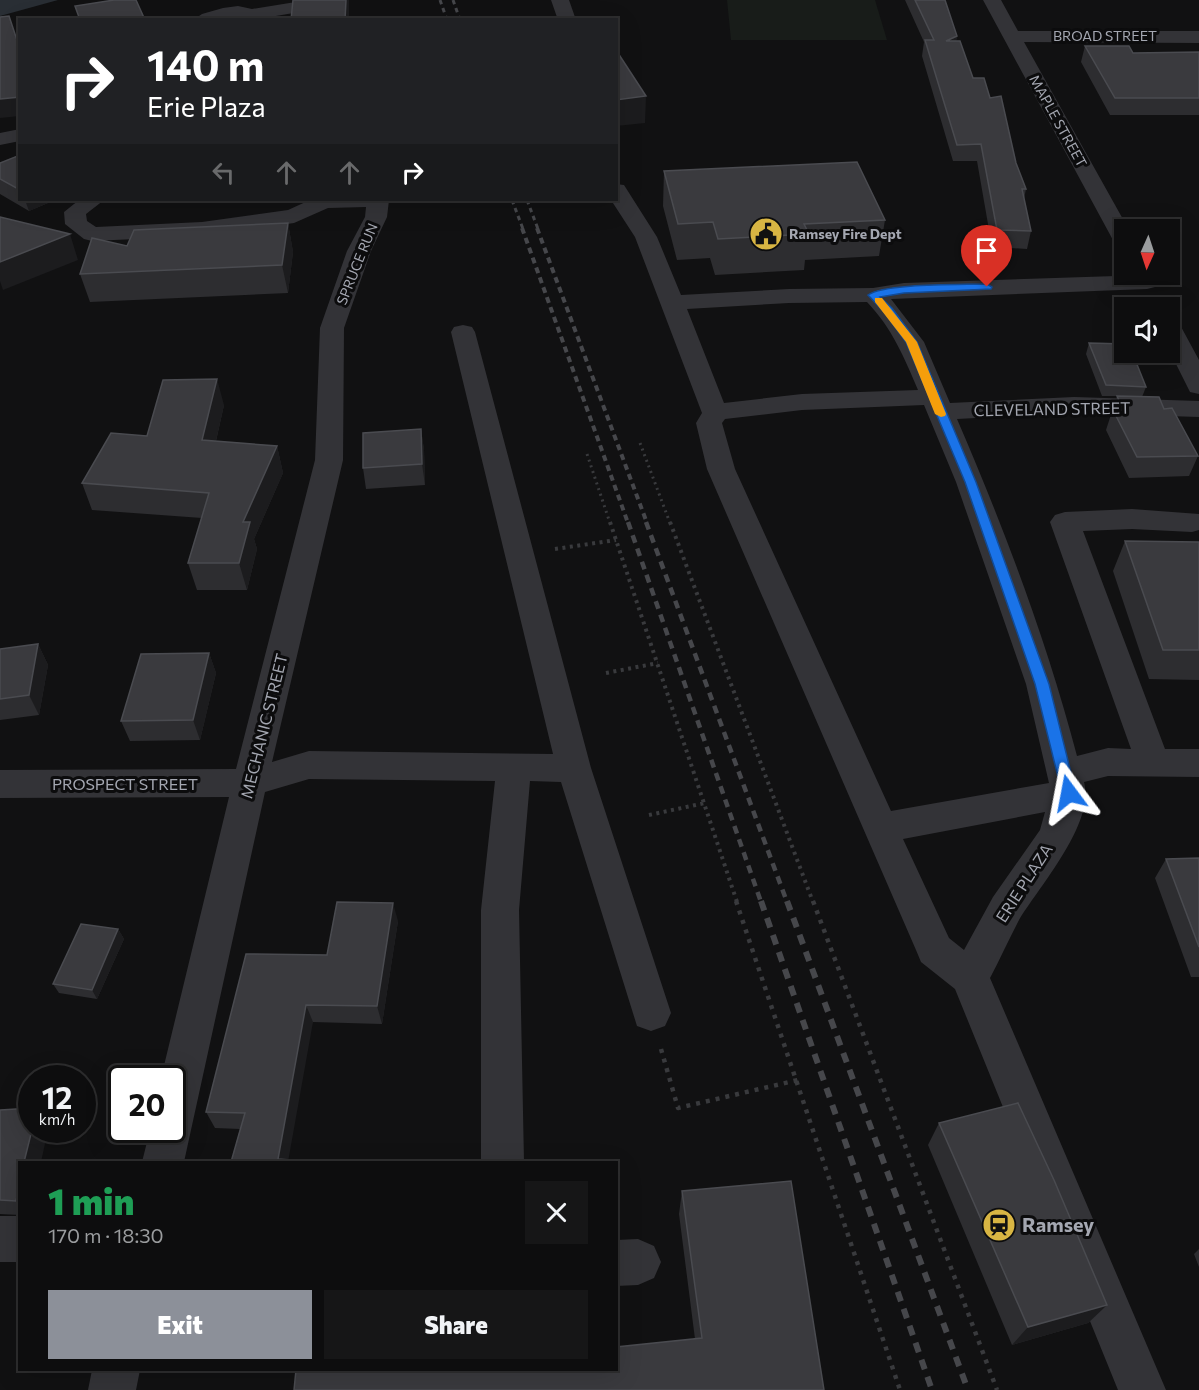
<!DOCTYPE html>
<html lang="en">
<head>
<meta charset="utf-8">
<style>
	:root { --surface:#0d0d0e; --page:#161617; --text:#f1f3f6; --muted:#9a9c9e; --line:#2d2d2e; --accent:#8c9099 }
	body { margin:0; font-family:Commissioner,sans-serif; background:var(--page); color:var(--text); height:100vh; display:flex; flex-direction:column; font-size:22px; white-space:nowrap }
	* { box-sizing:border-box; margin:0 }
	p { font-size:20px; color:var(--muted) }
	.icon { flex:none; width:33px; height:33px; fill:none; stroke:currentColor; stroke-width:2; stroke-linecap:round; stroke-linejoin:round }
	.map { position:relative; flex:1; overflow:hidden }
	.details { position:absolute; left:18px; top:1161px; width:600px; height:210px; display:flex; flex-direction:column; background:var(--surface); border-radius:0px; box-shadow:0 6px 24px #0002,0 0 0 2px var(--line) }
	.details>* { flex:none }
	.banner { position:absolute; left:18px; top:18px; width:600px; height:183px; border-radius:0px; box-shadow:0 6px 24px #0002,0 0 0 2px var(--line); background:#202124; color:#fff; overflow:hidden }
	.needle { width:39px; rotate:183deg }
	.buttons { position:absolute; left:1114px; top:219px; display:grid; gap:12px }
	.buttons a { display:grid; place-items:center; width:66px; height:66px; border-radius:0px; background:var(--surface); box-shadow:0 6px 24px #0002,0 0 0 2px var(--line); font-size:30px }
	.speed { position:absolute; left:18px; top:1065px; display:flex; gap:12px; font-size:30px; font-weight:700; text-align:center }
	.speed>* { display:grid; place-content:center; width:78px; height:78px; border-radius:50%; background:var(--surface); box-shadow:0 6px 24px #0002,0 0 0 2px var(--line); line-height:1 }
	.speed small { font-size:15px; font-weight:400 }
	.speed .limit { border:3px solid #111; border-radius:9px; background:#fff; color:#111 }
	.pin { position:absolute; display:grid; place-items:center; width:51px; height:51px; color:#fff; margin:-62px -26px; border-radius:50% 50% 50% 0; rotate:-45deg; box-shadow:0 0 6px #0007 }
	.pin .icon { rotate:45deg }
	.me { position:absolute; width:66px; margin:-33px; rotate:347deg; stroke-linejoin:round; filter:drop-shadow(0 0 4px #0008) }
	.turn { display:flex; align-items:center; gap:21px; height:126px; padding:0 30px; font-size:27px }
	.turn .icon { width:78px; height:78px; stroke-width:2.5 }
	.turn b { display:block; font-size:42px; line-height:51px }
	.lanes { display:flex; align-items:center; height:57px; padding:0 30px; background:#0003; justify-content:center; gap:30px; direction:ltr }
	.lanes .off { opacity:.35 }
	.round { display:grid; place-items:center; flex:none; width:63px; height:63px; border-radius:0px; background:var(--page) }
	.headline { display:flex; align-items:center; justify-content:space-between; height:102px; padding:0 30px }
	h1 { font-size:36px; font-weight:800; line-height:45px; color:#1e9e55 }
	.primary-button { display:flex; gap:12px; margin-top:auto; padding:12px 30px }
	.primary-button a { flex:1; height:69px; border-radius:0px; background:var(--accent); color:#fff; font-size:24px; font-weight:800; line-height:69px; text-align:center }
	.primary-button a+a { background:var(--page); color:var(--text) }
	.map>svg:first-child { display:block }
	.green { fill:#181c19 }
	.water { fill:#292e34 }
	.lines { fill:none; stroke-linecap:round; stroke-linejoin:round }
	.path-far2 { stroke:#393a3d; stroke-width:3; stroke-dasharray:2 4; stroke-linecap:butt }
	.path-far1 { stroke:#393a3d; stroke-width:4; stroke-dasharray:3 4.5; stroke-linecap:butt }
	.path { stroke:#393a3d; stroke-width:4.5; stroke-dasharray:4 6; stroke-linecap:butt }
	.minor { fill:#333337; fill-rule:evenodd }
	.rail-far3 { stroke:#46474b; stroke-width:3; stroke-dasharray:4.5 4; stroke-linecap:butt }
	.rail-far2 { stroke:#46474b; stroke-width:4; stroke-dasharray:6 4.5; stroke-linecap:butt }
	.rail-far1 { stroke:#46474b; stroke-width:4.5; stroke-dasharray:8 6; stroke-linecap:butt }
	.rail { stroke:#46474b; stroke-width:6; stroke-dasharray:10 8; stroke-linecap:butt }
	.wall { fill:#2d2d30 }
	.shaded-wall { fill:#1c1c1e }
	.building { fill:#3a3a3e; stroke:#4a4b50; stroke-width:1.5 }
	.route { fill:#1a73e8; stroke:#114b97; stroke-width:1.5 }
	.slow { fill:#f59e0b }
	.labels { text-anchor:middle; stroke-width:6; stroke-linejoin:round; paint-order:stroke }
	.far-street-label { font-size:14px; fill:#a4a7b1; stroke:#0c0c0d }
	.far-poi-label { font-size:14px; font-weight:bold; fill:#a4a7b1; stroke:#0c0c0d; text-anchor:start }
	.street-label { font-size:16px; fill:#a4a7b1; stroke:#0c0c0d }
	.near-poi-label { font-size:20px; font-weight:bold; fill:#a4a7b1; stroke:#0c0c0d; text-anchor:start }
</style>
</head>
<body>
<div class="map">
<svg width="1199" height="1390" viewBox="0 0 1199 1390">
	<rect width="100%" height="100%" fill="#111112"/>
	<path class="green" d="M727 0H875L887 40H731Z"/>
	<path class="water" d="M0 0H58L0 16Z"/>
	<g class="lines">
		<path class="path-far2" d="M640 443 670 523
			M587 454 610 523"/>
		<path class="path-far1" d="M610 522 737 902
			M670 522 813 902
			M555 549 616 540
			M606 673 658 663
			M649 815 705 803"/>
		<path class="path" d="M736 901 900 1390
			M813 901 997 1390
			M661 1049 678 1108 798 1080"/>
		<path class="minor" d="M308 0H336L338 2 335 6 329 7 264 18 266 20H246L238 17 193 20 202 14 223 8 238 6 252 9Z
			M551 0H569L576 20H558Z
			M983 0H1001L1018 31H1199V43L1024 42 1129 230H1125V249L1117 247 1114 242Z
			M20 129V141L0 145V133Z
			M616 184 624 185 657 237 681 295 789 289 873 288 904 283 1147 275 1155 277 1159 282 1155 287 1147 289 891 299 924 342 950 403 1074 397 1199 401V417L1074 413 957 419C1004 528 1047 641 1077 756L1108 748 1131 749 1050 522 1055 515 1065 512 1132 509 1199 514V530L1192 532 1132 529 1083 531 1165 749H1199V777L1108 776 1084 782C1095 824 1040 885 1019 920 1009 939 1000 959 990 978L1166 1390H1118L955 989 921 962 916 950 707 469 696 423 702 413 635 237 611 200H616ZM867 302C892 328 904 357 918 390L802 394 724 403 687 309 789 303ZM924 405 956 482 1026 684 1049 783 891 811 735 469 722 423 725 419 802 410ZM1045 812 1040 830 993 897 964 950 949 938 903 839Z
			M79 200H104L86 214 87 221 96 227 202 222 288 210 310 200H389L387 217 371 251 344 328 343 460 272 762 309 751 553 754 451 332 454 327 463 325 472 327 475 332 591 768 671 1013 665 1026 651 1031 637 1026 561 782 530 781 519 910 524 1162H481V910L495 781 309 779 265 792 184 1162H142L150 1130H172V1078H161L229 797 0 798V770L236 769 315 460 320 328 347 251 365 217 366 207 328 208 294 223 202 236 92 241 84 239 65 224 64 212Z
			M1170 321 1179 323 1199 360V394L1190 392 1170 352Z
			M0 1216H20V1262H0Z
			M638 1239 654 1246 661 1262 654 1278 638 1285 616 1286V1240Z
			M92 1370H140L136 1390H88Z"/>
		<path class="rail-far3" d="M440 0 447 20
			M453 0 460 20
			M512 200 523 229
			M527 200 538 229"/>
		<path class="rail-far2" d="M522 228 628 523
			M537 228 647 523"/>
		<path class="rail-far1" d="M628 522 761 902
			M646 522 787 902"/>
		<path class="rail" d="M761 901 932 1390
			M787 901 968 1390"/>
	</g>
	<path class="wall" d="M905 0H945L957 36 956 41 973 78 990 98 1026 189 1024 199 1031 231 1027 249 992 247 977 161H953L922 56 924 42Z
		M1085 46 1133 53 1199 52V115H1110L1081 62Z
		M20 155V200H55L29 211 0 194V163Z
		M664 171 885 220 879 256 805 260 804 270 715 275 710 258 677 260 663 206Z
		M288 223 293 252 288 293 90 302 80 274 127 246Z
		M1089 343 1146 387 1142 397 1164 409 1198 456 1189 476 1129 478 1106 430 1117 396H1102L1086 354Z
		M224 405 216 441 277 446 283 473 254 539 257 549 247 590H197L188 563 202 518 92 510 82 483 147 436Z
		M421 429 424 450 425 485 366 489 363 468Z
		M1125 541 1199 542V680L1149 679 1113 571Z
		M38 644 48 665 39 715 0 720V649Z
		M209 653 216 673 200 740 130 741 121 721Z
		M1199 858V977H1191L1155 878 1166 859Z
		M398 921 382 1024 313 1022 231 1162 240 1129 215 1128 206 1112 327 955Z
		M118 929 124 939 97 999 59 993 53 984Z
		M0 1110 20 1162V1215L0 1214Z
		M939 1123 1107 1305 1088 1323 1012 1345 928 1145Z
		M682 1191 824 1390 616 1370 695 1339 679 1214Z
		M1199 1249V1267L1194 1254Z"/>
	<path class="shaded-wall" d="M346 0H349V20H345Z
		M957 36 954 52 946 41Z
		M646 96 645 123 616 126V100Z
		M20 97V116L0 118V99Z
		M25 200H55L29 211Z
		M288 223 293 252 288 293 282 265Z
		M70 234 78 260 3 290 0 281V262Z
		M217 379 224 405 210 467 202 440Z
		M421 429 424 450 425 485 422 464Z
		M277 446 283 473 254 539 257 549 247 590 239 563 243 522Z
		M38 644 48 665 39 715 29 695Z
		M209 653 216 673 200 740 193 720Z
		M393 903 398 921 382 1024 377 1006Z
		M118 929 124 939 97 999 92 990Z
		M306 1005 313 1022 288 1162 278 1159Z
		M32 1130H48L41 1162H24Z
		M20 1184V1205L16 1201Z
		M1107 1305 1088 1323 1012 1345 1028 1327Z"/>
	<path class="building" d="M114 0H136L145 20H80L75 6Z
		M293 0H346L345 20H291Z
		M915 0H945L957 36 946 41H960L973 78H984L990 98 1001 96 1016 163 1026 189H1022L1031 231 997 230 981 144 957 145 925 40H934Z
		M9 16 20 49V97L0 99V17Z
		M1085 46H1129L1133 53 1199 52V98H1115Z
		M616 50 646 96 616 100Z
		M20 155V190L0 179V163Z
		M857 162 885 220 804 224 809 234 718 239 713 222 678 224 664 171Z
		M0 217 70 234 0 262Z
		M288 223 282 265 80 274 92 238 127 246 134 230Z
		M1089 343 1125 344V352H1132L1146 387 1106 385Z
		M217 379 202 440 277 446 243 522H250L239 563H188L209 493 82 483 111 433 147 436 163 380Z
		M1117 396 1159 397 1164 409 1172 408 1198 456 1137 457 1113 410 1123 409Z
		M421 429 422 464 363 468V433Z
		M1125 541 1199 542V650H1163Z
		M38 644 29 695 0 699V649Z
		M209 653 193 720 121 721 141 654Z
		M1199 858V947L1166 859Z
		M337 902 393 903 377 1006 306 1005 278 1159 316 1162H231L245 1113 206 1112 246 954 327 955Z
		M81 924 118 929 92 990 53 984Z
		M1018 1103 1054 1180 1107 1305 1028 1327 939 1123Z
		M32 1108V1130L24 1162H20V1184L16 1201 0 1200V1110Z
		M791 1181 824 1390H294L296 1370H616V1347L702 1338 682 1191Z"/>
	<path class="route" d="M987 284 992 287 991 289 904 293 880 297 892 308 917 342 976 482 1049 684 1076 793 1074 797H1064L1062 793 1035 684 965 482 906 342 884 312 868 295C884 283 963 285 987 284Z"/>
	<path class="slow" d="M875 298H882L917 342 946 414 945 416 941 417 935 414 906 342 875 302Z"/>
	<defs>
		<g id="civic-disc" transform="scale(1.725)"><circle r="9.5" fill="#d8b543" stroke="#0c0c0d"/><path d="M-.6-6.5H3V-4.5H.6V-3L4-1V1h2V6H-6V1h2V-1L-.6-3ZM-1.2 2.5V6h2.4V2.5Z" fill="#111"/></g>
		<g id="station-disc" transform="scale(1.725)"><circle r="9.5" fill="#d8b543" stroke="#0c0c0d"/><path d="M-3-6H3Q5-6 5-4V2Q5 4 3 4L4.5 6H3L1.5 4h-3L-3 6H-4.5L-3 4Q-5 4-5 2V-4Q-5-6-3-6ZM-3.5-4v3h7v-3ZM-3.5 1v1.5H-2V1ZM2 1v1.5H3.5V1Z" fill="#111"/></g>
	</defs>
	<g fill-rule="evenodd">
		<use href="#civic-disc" x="766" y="234"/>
		<use href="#station-disc" x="999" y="1225"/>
	</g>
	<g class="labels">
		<g class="far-street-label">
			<text x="1105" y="41">BROAD STREET</text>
			<text transform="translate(1058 121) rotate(61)" y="5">MAPLE STREET</text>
			<text transform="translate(357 264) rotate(-68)" y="5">SPRUCE RUN</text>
		</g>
		<g class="far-poi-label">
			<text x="789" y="239">Ramsey Fire Dept</text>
		</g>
		<g class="street-label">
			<text transform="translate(1052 409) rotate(-1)" y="6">CLEVELAND STREET</text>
			<text transform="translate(264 726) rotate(-76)" y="6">MECHANIC STREET</text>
			<text x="125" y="790">PROSPECT STREET</text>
			<text transform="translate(1024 883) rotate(-57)" y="6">ERIE PLAZA</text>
		</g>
		<g class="near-poi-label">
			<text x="1022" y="1232">Ramsey</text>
		</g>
	</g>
</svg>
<div class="buttons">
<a><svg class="needle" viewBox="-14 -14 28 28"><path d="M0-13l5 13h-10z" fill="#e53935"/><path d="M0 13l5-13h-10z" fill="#9a9c9e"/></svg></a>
<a><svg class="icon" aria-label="sound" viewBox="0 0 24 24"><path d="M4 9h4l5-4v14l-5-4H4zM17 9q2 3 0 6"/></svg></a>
</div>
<div class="speed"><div>12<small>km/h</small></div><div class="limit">20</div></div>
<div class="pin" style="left:987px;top:287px;background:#d93025"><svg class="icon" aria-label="arrive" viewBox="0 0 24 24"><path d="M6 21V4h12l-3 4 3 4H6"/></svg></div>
<svg class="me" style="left:1069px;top:793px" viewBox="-20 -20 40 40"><path d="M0-17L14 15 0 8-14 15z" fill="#1a73e8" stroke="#fff" stroke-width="4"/></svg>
<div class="banner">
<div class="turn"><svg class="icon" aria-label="right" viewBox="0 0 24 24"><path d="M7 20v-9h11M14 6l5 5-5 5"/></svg><div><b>140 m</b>Erie Plaza</div></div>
<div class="lanes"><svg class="icon off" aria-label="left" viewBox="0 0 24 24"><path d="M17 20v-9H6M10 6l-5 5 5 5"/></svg><svg class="icon off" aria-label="ahead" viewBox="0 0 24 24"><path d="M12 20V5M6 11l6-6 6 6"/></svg><svg class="icon off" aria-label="ahead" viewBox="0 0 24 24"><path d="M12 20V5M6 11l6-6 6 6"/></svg><svg class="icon" aria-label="right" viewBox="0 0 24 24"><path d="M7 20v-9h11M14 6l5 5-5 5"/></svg></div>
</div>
<section class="details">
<div class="headline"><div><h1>1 min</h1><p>170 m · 18:30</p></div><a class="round"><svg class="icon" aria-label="close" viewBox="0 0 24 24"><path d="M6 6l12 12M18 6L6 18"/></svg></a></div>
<div class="primary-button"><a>Exit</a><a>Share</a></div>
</section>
</div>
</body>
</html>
